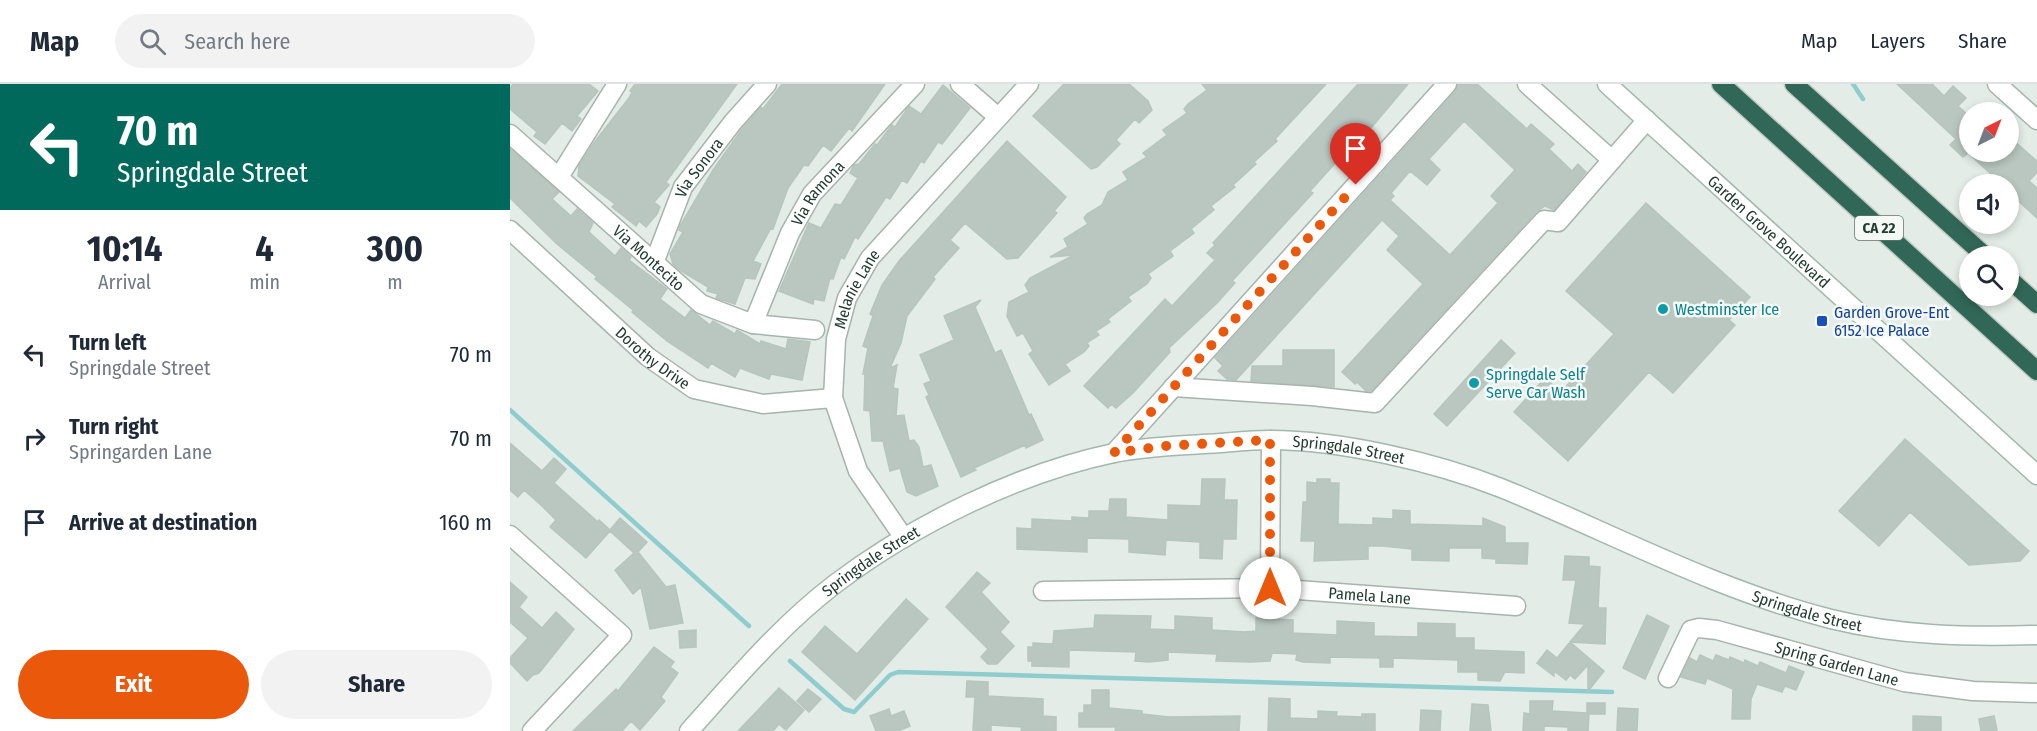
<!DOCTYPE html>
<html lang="en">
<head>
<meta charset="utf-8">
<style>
	:root { --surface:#fff; --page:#f2f2f3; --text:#1f2937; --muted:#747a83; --line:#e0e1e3; --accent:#ea580c }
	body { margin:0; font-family:"Fira Sans Condensed",sans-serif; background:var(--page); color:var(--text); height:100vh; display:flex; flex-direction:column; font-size:22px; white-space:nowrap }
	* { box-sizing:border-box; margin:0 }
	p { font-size:20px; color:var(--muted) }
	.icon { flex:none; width:33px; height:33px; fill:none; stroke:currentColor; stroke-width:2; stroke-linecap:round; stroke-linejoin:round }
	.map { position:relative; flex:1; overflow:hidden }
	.sheet { display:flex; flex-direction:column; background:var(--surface); width:510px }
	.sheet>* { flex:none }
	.guide { background:#00695c; color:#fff; overflow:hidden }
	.needle { width:39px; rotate:42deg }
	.buttons { position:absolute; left:1449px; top:18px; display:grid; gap:12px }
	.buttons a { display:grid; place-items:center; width:60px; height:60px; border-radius:50%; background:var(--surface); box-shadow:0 3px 9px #0003; font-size:30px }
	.pin { position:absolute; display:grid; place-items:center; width:51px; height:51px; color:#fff; margin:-62px -26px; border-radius:50% 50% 50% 0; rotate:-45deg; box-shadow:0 0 6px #0007 }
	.pin .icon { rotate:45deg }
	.me { position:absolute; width:66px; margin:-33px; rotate:0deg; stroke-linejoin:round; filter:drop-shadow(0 0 4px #0008) }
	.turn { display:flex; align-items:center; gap:21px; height:126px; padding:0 18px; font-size:27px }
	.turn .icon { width:78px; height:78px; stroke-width:2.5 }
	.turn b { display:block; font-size:42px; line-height:51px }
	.eta { display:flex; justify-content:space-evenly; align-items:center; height:102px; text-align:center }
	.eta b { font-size:36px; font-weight:700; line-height:42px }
	.action { display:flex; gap:12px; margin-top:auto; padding:12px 18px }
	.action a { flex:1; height:69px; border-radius:36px; background:var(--accent); color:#fff; font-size:24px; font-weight:700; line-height:69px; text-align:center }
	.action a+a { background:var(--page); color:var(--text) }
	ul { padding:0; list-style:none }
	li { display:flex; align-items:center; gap:18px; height:84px; padding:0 18px }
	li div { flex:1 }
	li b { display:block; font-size:22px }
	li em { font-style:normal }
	header { display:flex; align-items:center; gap:36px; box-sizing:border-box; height:84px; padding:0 30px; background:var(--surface); border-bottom:2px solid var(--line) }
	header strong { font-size:28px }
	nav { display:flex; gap:33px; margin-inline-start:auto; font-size:21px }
	.search { width:420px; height:54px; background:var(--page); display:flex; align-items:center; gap:15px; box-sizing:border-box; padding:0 21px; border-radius:33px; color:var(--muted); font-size:22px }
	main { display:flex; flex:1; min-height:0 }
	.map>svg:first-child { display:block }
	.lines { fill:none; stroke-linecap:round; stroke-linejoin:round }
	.stream { stroke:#8eccce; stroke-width:4.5 }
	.building { fill:#b9c7c0; stroke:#b6c5bd; stroke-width:1.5; fill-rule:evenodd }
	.minor-casing { stroke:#a6b4ad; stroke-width:21 }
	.secondary-casing { stroke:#a2b7ad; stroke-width:21 }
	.motorway-casing { stroke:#c2c9c6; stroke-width:21 }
	.minor { stroke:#fff; stroke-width:18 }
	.secondary { stroke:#fff; stroke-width:18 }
	.motorway { stroke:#316756; stroke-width:18 }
	.route { stroke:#ea580c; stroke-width:10; stroke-dasharray:0 18 }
	.culture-dot { fill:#0f9aa8; stroke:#f4f9f6; stroke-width:2 }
	.transit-dot { fill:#1a4fb4; stroke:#f4f9f6; stroke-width:2 }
	.labels { text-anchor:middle; stroke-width:5; stroke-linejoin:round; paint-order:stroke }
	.shield { fill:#f4f9f6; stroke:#62756e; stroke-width:1.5 }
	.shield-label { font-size:15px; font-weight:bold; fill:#243d33 }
	.street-label { font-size:16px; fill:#243d33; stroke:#f4f9f6 }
	.culture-label { font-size:16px; fill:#0d838f; stroke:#f4f9f6; text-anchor:start }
	.transit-label { font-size:16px; fill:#164399; stroke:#f4f9f6; text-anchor:start }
</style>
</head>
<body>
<header>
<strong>Map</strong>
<div class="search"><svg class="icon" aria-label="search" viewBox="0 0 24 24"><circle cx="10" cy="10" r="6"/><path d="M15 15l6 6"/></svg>Search here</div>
<nav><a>Map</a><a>Layers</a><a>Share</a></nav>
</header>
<main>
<section class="sheet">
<div class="guide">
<div class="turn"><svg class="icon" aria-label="left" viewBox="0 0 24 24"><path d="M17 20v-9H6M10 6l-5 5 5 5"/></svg><div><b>70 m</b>Springdale Street</div></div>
</div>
<div class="eta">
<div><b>10:14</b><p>Arrival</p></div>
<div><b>4</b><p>min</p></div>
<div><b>300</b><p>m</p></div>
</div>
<ul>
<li><svg class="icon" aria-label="left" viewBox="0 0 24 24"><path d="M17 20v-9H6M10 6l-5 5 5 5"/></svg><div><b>Turn left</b><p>Springdale Street</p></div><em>70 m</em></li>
<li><svg class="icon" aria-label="right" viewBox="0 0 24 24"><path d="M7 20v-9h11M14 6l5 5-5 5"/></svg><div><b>Turn right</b><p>Springarden Lane</p></div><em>70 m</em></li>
<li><svg class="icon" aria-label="arrive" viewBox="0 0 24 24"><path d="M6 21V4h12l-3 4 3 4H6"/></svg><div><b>Arrive at destination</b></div><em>160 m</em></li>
</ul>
<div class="action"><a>Exit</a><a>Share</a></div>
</section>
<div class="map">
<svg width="1527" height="647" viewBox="0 0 1527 647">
	<rect width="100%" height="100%" fill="#e3ece7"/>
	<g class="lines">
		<path class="stream" d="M1343 0 1353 15
			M0 326 239 542
			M280 577 334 625 344 628 380 591 388 588 1102 608"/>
	</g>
	<path class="building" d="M3 0H79L88 7 67 32 71 35 62 47 52 39 35 60 24 52 27 48 0 25V4Z
		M125 0H227L156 98 159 101 144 118 150 123 147 130 136 143 129 137 126 142 102 123 105 120 68 92 69 82 83 60 119 14 122 8 120 7Z
		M272 0H375L342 47 339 44 321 67 313 61 298 82 294 81 278 104 263 145 261 144 243 177 251 180 245 195 235 194 225 220 206 214 208 210 197 207 198 203 171 187 163 180 160 170 173 148 169 146 170 142 203 86 232 45 251 23 253 25Z
		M554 0H619L638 17 642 26 629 39 625 35 606 56 610 60 587 83 581 85 523 32Z
		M692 0H816L765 55 767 57 744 78 746 80 723 101 725 103 701 122 704 126 681 145 684 149 660 167 663 172 638 190 641 194 637 200 618 213 621 217 598 235 600 238 586 247 589 251 577 259 579 262 574 268 555 280 560 287 539 301 519 270 523 267 513 249 507 252 497 232 499 218 519 208 515 201 520 194 564 171 540 173 558 163 554 155 578 140 574 134 577 130 592 121 598 108 618 96 613 88 637 73 633 69 657 51 653 46 677 29 674 25 678 20 697 6Z
		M848 0H898L851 56 848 54 800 107 803 109 722 197 725 199 707 219 659 264 660 268 623 309 606 324 601 320 598 324 574 302 655 215 662 222 705 176 697 169 705 161 703 159Z
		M948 0H967L1017 45 1021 40 1044 60 1039 65 1062 87 1068 80 1076 88 1044 126 1035 122 1026 128 861 307H856L847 298 845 300 832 288 913 200 877 166 889 152 872 136 726 296 717 295 708 287 713 282 705 274 945 8ZM954 37 1005 86 981 112 988 119 940 171 880 116 884 112 881 109 900 87 917 101 930 86 919 75Z
		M1387 0H1422L1434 12 1443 2 1456 14 1448 22 1460 33 1459 68H1498V62L1504 57 1527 77V88L1519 97 1527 104V134L1505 114 1498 122V100H1492L1458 69 1453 73 1440 61 1446 55Z
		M433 1 460 24 432 60 428 58 414 79 411 77 397 99 392 96 380 115 376 113 348 155 345 153 334 175 331 173 323 195 320 194 314 217 304 215 303 220 269 207 299 139 311 144 325 120 331 121 348 94 340 89 344 81 349 80 365 60 367 61 382 41 385 43 399 22 411 30Z
		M497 57 556 113 544 127 547 129 508 174 497 175 455 139 440 156 449 164 423 193 425 195 397 232 391 259 380 284 387 281 383 304 388 305 386 332 394 331 399 357 404 356 409 363 413 383 421 381 428 402 406 412 397 408 390 384 380 387 373 357H362L360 327 354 326 355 290H353L358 264 353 262 363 232 360 230 372 201 389 177Z
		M0 65 49 108 42 115 61 132 67 125 83 139 79 148 105 172 111 164 121 173 119 176 157 205 150 215 175 234 181 226 200 241 203 237 225 250 227 246 250 260 251 257 276 265 278 255 300 258 292 296 261 290 259 295 230 284 225 293 201 279 198 284 157 257 122 228 123 226 85 195 87 193 47 160 0 114Z
		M1136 119 1240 213 1219 236 1225 241 1163 309 1139 288 1058 377 1004 328 1035 294 1051 308 1104 250 1056 207Z
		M471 216 465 223 485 269 491 266 519 331 521 330 533 356 516 364 515 361 464 384 466 386 451 393 416 313 419 311 414 300 421 297 410 271 444 256 434 232Z
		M991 256 1005 269 937 342 924 330Z
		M773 266H824V303L741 297 742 282H773Z
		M1395 355 1519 467 1510 477 1459 481 1400 428 1369 462 1329 427Z
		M0 359 32 387 44 374 56 385 44 399 88 438 89 436 100 446 110 434 137 458 128 468 156 503 165 501 173 539 140 545 131 503 123 510 105 486 124 469 100 447 76 474 40 443 46 436 32 422 14 406 8 413 0 406Z
		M692 395H715L714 416H727L726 455H713L712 475 690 474V458L656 456 655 471 619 468V455L577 454V468L507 465V444L522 445V435L562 437V433L579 434V427H599L600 415H616V433L658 436V421L691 422Z
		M807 395H820V399H829L828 440 863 441V434L883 435V426L900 427V440L973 442V434L995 443V459H1018L1017 480 986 479V475L972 474V464H939V477L902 476V465L872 462H858V475L804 477 805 457H791L792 440 793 418H797V398L807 399Z
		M1055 472 1079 473V482L1090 483 1088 524H1096L1095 560 1060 558 1075 540 1059 539 1066 496H1053Z
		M467 488 480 499 471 508 499 538 490 548 504 562 487 580H478L471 573 478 565 436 523Z
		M0 498 17 513 9 523 32 544 46 528 64 545 29 589 23 591 17 597 0 579V574L18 554 0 538Z
		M396 515 418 535 345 616 292 568 315 542 347 570Z
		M585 531 641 532 640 545 665 546V532L702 534V546L735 548 746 547V534L783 536V549L827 551V537L864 539V552L908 553V539L945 540V554H964V566L1014 568V589L995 588 990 597 968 596V588H948V576L883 574V583H870V574L820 573V579L793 578 786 576 787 570 762 569 760 577 740 578 706 577 707 570 658 568V576L639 578 625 577 626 568 559 566V583L522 582V577H518V563H523V559L543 560 544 547 584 544Z
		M1137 531 1159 542 1135 595 1113 584Z
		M186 546V563L170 564 169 547Z
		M1060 558 1094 587 1078 607V581L1065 595 1060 591 1056 596 1044 587V592L1027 579 1037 566 1047 574Z
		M144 563 164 578 160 583 168 589 151 613 155 617 130 646 121 637 112 647H63L106 605 108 607Z
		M1190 571 1203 577 1206 571 1219 576 1220 573 1234 579 1235 576 1248 582 1250 578 1276 589 1279 582 1294 588 1286 606 1275 602 1272 608 1247 600 1241 615 1240 635H1222L1223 605 1197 594 1195 600 1171 593 1180 574 1187 578Z
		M457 597 478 598V612L533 615V632L546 633V647H511L512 643 481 641V647H463L465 613H456Z
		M269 604 294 626 276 646 269 640 263 647H228Z
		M298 605 311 615 299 628 287 617Z
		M582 606H599V624L632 627V630L659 633 730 632 729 647H605L606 643H569V629H574V621H582Z
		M759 614 780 615V634L808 635V627L827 628 826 632 852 633V630H865V647H758Z
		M1020 617H1043L1042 627 1077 629V619H1095V630H1079L1078 647H1058V643L1034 642V647H1013L1014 629 1020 630Z
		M962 620 978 621 981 647H960Z
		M1108 624 1128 625 1127 647H1107Z
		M379 625 381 632 394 627 400 642 388 647H366L360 632Z
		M911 626 931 627 930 647H910Z
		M1403 632 1431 633V647H1403Z
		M1484 632 1487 646 1471 647 1469 635Z"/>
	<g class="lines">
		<g class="minor-casing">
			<g id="minor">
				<path d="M450 0 488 33"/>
				<path d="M1017 0 1102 76 1137 36"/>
				<path d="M1487 0 1527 36"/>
				<path id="s1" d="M0 50 191 220 243 240 305 246"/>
				<path d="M49 93 107 0"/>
				<path id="s2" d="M0 146 138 273 184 305 253 320 323 314"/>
				<path id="s3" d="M144 179 173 103 223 38 257 0"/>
				<path id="s4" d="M243 240 280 149 302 110 405 0"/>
				<path d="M663 303 802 312 865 319 1034 136 1048 138 1102 76"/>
				<path d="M604 369 937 0"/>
				<path d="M0 451 112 551 22 647"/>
				<path id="s5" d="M394 454 348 387 323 314 326 255 337 214 360 174 519 0"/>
				<path d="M760 504 761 356"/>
				<path id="s6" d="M533 507 760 504 1006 522"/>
				<path id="s7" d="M1158 594 1181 546 1189 544 1207 546 1394 598 1463 607 1527 609"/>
			</g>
		</g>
		<g class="secondary-casing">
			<g id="secondary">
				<path id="s8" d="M1097 0 1527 391"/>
				<path id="s9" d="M179 647C225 596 270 542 325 500 403 441 508 389 604 369 633 363 664 362 693 360 715 359 737 356 759 356 830 356 925 378 991 404 1100 448 1206 506 1321 535 1389 552 1458 553 1527 551"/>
			</g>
		</g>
		<g class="motorway-casing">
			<path id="motorway" d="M1211 0 1527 287
				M1284 0 1475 172
				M1498 194 1527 220"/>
		</g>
		<use href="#minor" class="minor"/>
		<use href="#secondary" class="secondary"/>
		<use href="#motorway" class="motorway"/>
	</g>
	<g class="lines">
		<path class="route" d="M760 504V356L654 362 604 369 846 101"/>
	</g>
	<g class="culture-dot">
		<circle cx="1153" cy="225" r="6"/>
		<circle cx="964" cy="299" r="6"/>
	</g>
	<rect class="transit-dot" x="1306" y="231" width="12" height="12" rx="3"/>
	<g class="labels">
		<rect class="shield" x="1345" y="132" width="48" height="24" rx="4.5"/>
		<g class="shield-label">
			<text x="1369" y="149">CA 22</text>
		</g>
		<g class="street-label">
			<text dy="6" stroke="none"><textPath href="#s3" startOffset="106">Via Sonora</textPath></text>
			<text dy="6" stroke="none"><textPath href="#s4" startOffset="147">Via Ramona</textPath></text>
			<text dy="6" stroke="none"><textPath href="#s8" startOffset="219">Garden Grove Boulevard</textPath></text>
			<text dy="6" stroke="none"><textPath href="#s1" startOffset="186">Via Montecito</textPath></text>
			<text dy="6" stroke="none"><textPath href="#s5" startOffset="272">Melanie Lane</textPath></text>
			<text dy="6" stroke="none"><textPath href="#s2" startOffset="192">Dorothy Drive</textPath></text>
			<text dy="6" stroke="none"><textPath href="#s9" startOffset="754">Springdale Street</textPath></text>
			<text dy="6" stroke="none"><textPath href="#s9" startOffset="250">Springdale Street</textPath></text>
			<text dy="6" stroke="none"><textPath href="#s6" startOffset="327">Pamela Lane</textPath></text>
			<text dy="6" stroke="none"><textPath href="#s9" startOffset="1242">Springdale Street</textPath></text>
			<text dy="6" stroke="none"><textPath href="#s7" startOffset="204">Spring Garden Lane</textPath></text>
		</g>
		<g class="culture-label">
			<text x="1165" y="231">Westminster Ice</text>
			<text x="976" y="296">Springdale Self<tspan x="976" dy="18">Serve Car Wash</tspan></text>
		</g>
		<g class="transit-label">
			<text x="1324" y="234">Garden Grove-Ent<tspan x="1324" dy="18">6152 Ice Palace</tspan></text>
		</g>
	</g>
</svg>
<div class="buttons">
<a><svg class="needle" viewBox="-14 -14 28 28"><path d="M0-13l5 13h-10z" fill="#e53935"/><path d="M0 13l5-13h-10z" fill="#747a83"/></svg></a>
<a><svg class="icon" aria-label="sound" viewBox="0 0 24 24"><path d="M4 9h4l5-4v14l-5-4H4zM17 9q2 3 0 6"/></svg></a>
<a><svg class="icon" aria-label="search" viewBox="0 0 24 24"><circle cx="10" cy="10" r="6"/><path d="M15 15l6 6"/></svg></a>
</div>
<div class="pin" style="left:846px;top:101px;background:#d93025"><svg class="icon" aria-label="arrive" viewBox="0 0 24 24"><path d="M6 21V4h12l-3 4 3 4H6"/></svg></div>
<svg class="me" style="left:760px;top:504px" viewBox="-20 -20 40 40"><circle r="19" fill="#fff"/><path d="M0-13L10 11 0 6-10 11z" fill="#ea580c"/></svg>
</div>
</main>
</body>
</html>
